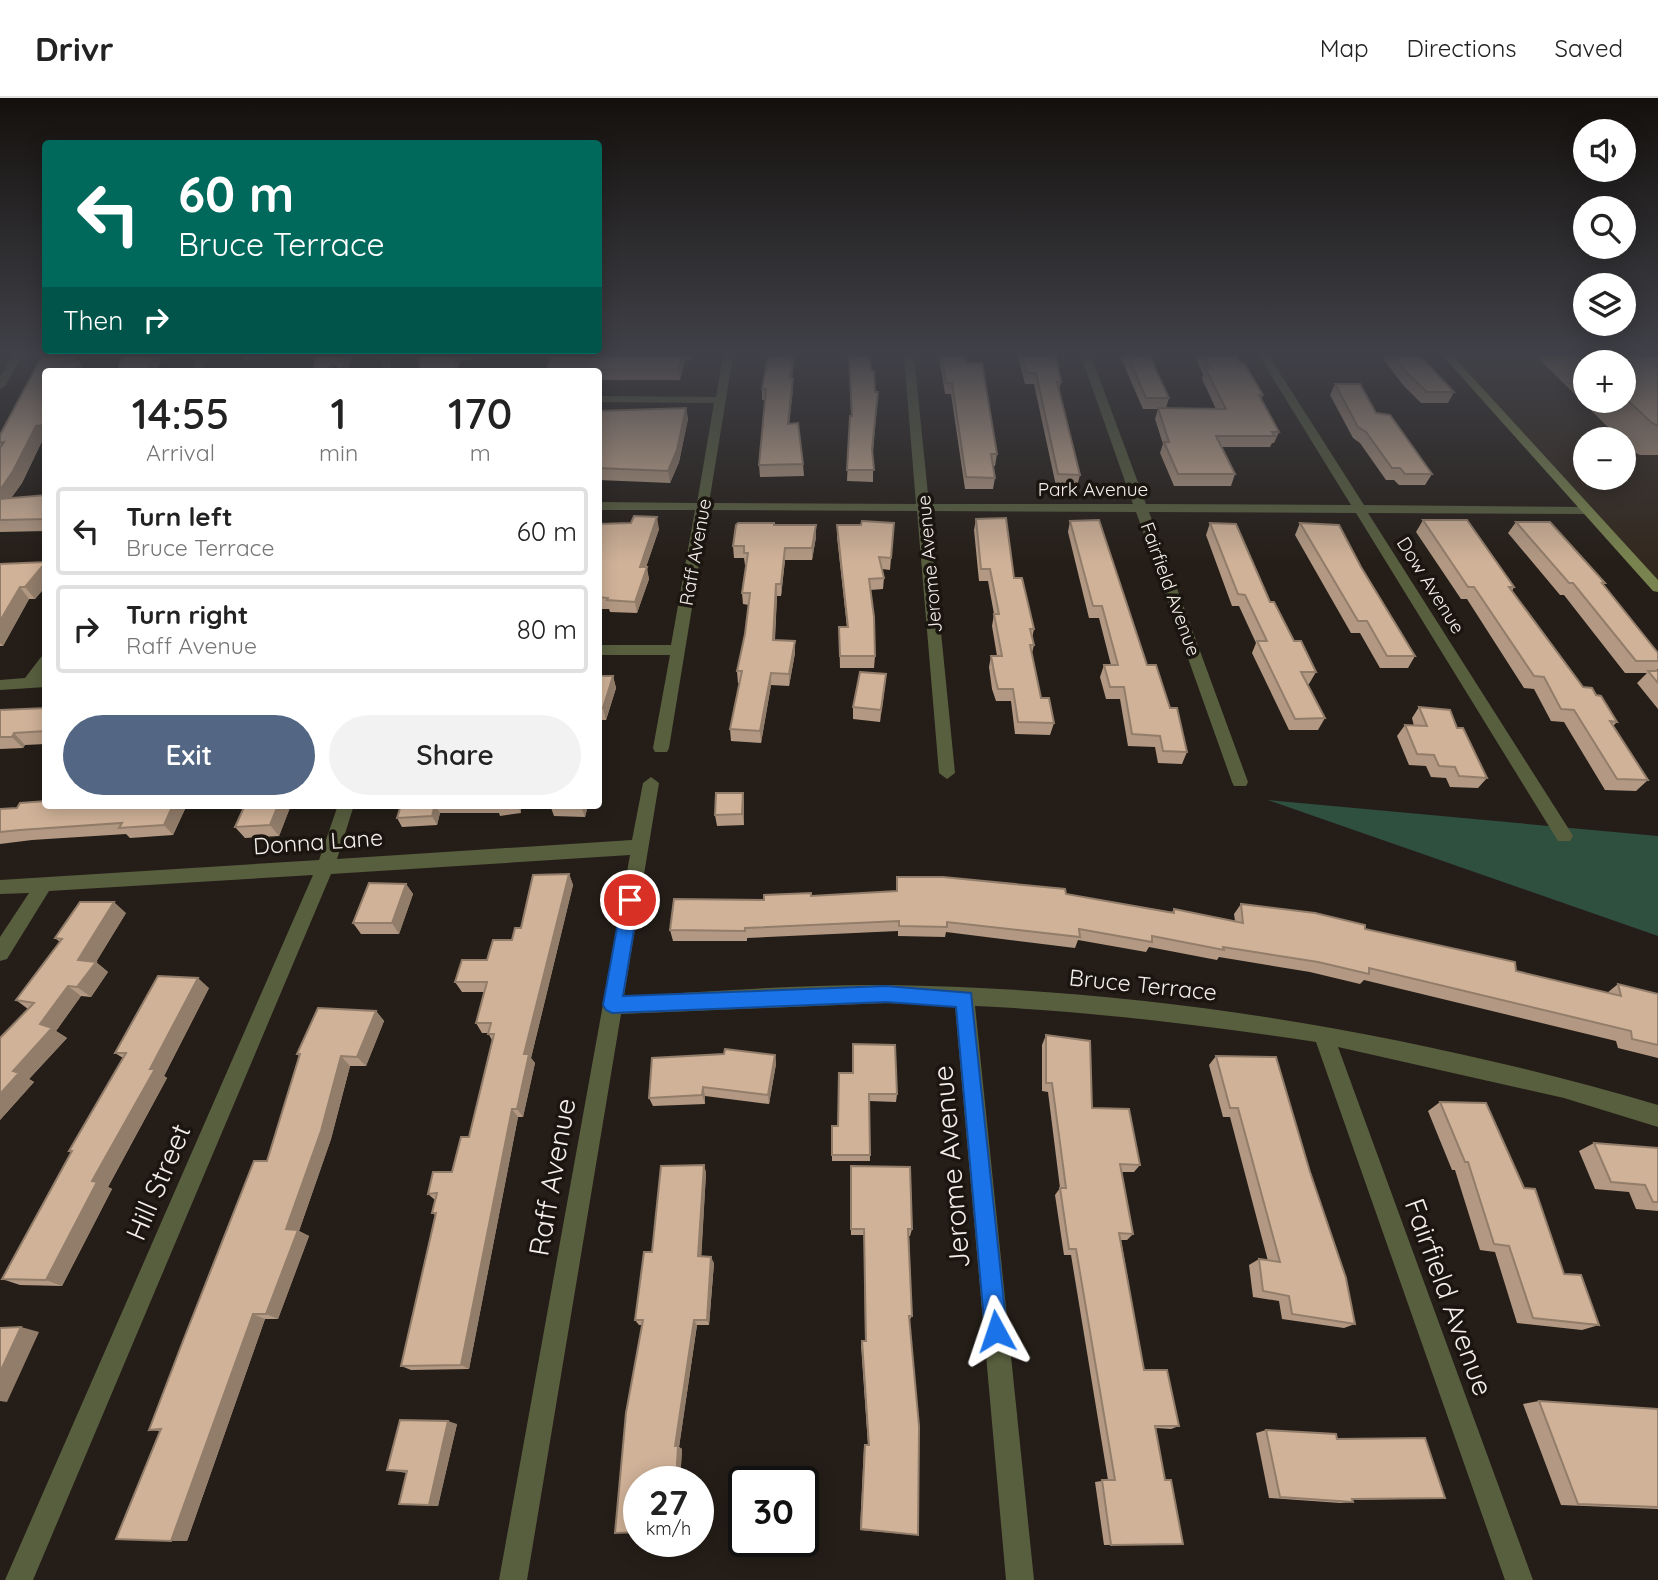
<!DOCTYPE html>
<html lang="en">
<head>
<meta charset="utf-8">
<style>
	:root { --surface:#fff; --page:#f2f2f2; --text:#222; --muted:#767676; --line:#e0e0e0; --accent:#536684 }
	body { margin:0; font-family:Quicksand,sans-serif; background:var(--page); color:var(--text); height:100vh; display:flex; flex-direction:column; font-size:26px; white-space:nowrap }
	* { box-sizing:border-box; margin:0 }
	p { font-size:23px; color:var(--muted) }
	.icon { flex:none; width:38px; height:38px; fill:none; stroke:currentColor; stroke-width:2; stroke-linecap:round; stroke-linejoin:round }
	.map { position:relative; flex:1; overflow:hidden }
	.details { position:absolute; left:42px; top:270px; width:560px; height:441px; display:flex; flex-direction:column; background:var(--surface); border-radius:7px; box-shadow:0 4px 18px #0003 }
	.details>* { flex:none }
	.guide { position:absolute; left:42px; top:42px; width:560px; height:214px; border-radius:7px; box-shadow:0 4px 18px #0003; background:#00695c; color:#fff; overflow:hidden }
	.buttons { position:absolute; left:1573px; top:21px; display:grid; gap:14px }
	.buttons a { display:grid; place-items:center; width:63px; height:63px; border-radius:50%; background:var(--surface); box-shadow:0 4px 18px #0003; font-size:35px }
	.speed { position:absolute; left:623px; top:1368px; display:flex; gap:14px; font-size:35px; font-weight:700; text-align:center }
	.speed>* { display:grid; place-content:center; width:91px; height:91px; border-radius:50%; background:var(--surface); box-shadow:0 4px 18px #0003; line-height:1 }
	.speed small { font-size:18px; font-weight:400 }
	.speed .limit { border:4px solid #111; border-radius:10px; background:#fff; color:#111 }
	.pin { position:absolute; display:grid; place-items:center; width:60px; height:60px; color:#fff; margin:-30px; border:4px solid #fff; border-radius:50%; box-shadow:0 2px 7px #0007 }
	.me { position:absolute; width:77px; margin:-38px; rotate:355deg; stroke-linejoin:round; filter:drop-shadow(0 0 5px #0008) }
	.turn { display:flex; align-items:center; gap:24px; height:147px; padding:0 21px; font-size:32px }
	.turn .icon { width:91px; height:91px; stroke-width:2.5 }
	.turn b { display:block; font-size:49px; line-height:60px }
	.then { display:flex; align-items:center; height:66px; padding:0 21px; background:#0003; gap:14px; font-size:26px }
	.eta { display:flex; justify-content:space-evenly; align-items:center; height:119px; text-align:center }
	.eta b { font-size:42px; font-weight:600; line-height:49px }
	.primary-button { display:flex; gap:14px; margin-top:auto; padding:14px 21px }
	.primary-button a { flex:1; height:80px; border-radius:42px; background:var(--accent); color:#fff; font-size:28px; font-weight:600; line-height:80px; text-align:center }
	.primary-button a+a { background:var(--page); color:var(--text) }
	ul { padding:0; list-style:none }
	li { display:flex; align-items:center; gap:21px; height:88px; margin:0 14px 10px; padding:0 7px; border:4px solid var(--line); border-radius:7px }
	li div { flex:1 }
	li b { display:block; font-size:26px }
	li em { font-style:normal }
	header { display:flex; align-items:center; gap:42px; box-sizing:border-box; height:98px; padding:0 35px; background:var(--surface); border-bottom:2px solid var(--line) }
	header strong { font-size:33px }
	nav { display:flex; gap:38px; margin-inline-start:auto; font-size:24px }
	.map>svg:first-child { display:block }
	.built { fill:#33281e; fill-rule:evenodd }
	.green { fill:#2f4f3f }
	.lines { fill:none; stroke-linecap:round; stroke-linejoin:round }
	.minor { fill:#585f3f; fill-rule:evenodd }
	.secondary { fill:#79834f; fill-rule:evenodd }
	.wall { fill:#b39983; fill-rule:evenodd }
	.shaded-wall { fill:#927d6a }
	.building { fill:#d0b298; stroke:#927d6a; stroke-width:2 }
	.route { fill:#1a73e8; stroke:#114b97; stroke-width:2 }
	.labels { text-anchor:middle; stroke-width:7; stroke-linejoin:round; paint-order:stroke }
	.far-street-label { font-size:19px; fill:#f3eeea; stroke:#1b150f }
	.street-label { font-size:23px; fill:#f3eeea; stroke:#1b150f }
	.near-street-label { font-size:28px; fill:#f3eeea; stroke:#1b150f }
</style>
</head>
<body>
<header>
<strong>Drivr</strong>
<nav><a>Map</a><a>Directions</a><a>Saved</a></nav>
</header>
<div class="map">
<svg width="1658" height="1482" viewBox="0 0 1658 1482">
	<rect width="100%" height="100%" fill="#251e18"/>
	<path class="built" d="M1447 258H1658V487L1452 264ZM1586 264H1624V303H1586ZM1586 341H1624V380H1586Z"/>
	<path class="green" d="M1268 702 1658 738V838Z"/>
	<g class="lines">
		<path class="minor" d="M12 258H22L5 288 0 291V279Z
			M197 258H207L202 273H192Z
			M381 258H391V273H381Z
			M723 258H733L709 405 916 406 904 258H914L929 406H1133L1081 258H1091L1146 406 1351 407 1259 258H1269L1364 407 1592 409V415L1588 416 1368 415 1570 733 1573 738 1570 743H1558L1356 415 1149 414 1248 684 1246 688H1234L1232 684 1136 414 929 413 955 675 947 681 939 675 917 413 708 412 669 650 667 654H655L653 650 670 557H598V547H671L695 412H598V404L697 405 714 305 598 304V298L716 299Z
			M46 557V574L42 579H46V589L0 592V582L25 580 41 559Z
			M651 679 659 685 624 898C712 894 801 886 888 887 1152 891 1405 933 1658 1007V1029L1564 1000 1338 949 1533 1482H1505L1316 944C1202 927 1090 913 975 908L1034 1482H1006L955 908 886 905 621 916 527 1482H499L630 757 331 776 33 1482H5L313 777 49 793 7 861 0 863V839L29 795 0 796V782L319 762 338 707H354L337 761 632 742 643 685Z"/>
		<path class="secondary" d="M1443 258H1453L1658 482V494L1653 493Z"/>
	</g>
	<path class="wall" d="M42 258H78L76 263H79L85 273H46V339H44L22 385 11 400 46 397V433L0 434V337Z
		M552 258H692L691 262H685L680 282H598V273H546Z
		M768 258H795L792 280 793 291 789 326 803 366 804 378 760 379 759 367 765 302H762V291Z
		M844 258H870L871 273 877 305 873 355V384L847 383 850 318H851L849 259H844Z
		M939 258H964L997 356 995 368H993L995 380 993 391H965L951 296H945Z
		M1018 258H1056L1061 284 1059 292 1080 377 1077 388H1056L1034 286H1025Z
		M1120 258H1151L1155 270 1169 300 1166 310 1216 311 1202 281 1203 276 1195 258H1236L1263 297 1261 302 1279 334 1274 345H1272L1270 349H1221L1235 376 1231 388H1174L1160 355 1163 346 1155 321 1158 311H1143Z
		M1384 258H1420L1454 294 1448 305H1421L1403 287 1384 262 1385 259Z
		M1536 258H1658V357H1640L1632 353 1624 345V341H1620ZM1586 264H1624V303H1586Z
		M1335 286 1376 315 1432 376 1425 387H1399L1394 382H1386L1360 345 1353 340 1330 297Z
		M686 310 688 321 679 364 670 385 598 382V313Z
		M976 421 1014 480 1034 531 1032 540 1034 547 1032 555 1041 600 1054 625 1050 637 1015 636 1011 603H996L992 591 989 569 991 558H997L992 528 994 516 988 483H979L974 432Z
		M1423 422 1514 489 1512 493 1583 589 1596 597 1617 624 1613 628 1648 682 1636 693 1605 692 1564 624 1551 623 1534 591 1524 590 1467 501H1461L1416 434Z
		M1070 423 1170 610 1187 654 1182 666 1158 665 1155 649 1128 648 1120 601H1106L1100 579 1104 567H1111L1099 520H1089L1068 434Z
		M1516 424 1605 485 1603 487 1658 555V571L1655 573H1658V611L1637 585 1647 575H1625L1564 497H1560L1508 435Z
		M894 425 890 472 882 471 884 480 883 491 870 492 875 558 874 570H840L839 529H847L837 439V427Z
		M1210 425 1270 504 1294 543 1316 574 1309 586H1307L1325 620 1318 632H1289L1252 555 1256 545 1239 508H1232L1206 437Z
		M1300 425 1361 469 1415 558 1408 570H1380L1360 535H1351L1295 437Z
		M598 426 659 431 646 469 649 481 637 515 610 514 609 511H598Z
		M774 427 816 439 812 462H785L781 498H777L775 542 795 543V555L789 588 771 587 761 645 731 643 730 631 740 585H738L737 573 745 536 749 507 743 506 742 495 746 467H745L744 460H734L733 448Z
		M46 464V488L35 501H29L3 548H0V466Z
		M886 576 880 624 853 621V609Z
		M598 578H613L616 590 606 622H598Z
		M1419 609 1457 630 1487 680 1478 690 1450 689 1446 680 1431 679 1426 668 1409 667 1397 638 1405 627 1414 628 1412 620Z
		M46 610V646L25 647 23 650 0 651V612Z
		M743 695 744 706V727L717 728 715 717Z
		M291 707 279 738 245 740 235 729Z
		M401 707H521V715L500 718 499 715H440L437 727 402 729 397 720Z
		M550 707H588L585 719 554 718Z
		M0 711H185L173 737 130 740 126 736 32 742 0 746Z
		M569 776 573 787 531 960 535 965 523 1019H518L469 1271 411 1272 401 1268 435 1117 432 1115 435 1102 428 1096 452 1074 469 1039 492 942 488 935H482L476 925 484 894H462L455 884 487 862 512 842 521 830Z
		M897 779 1066 796 1172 814 1174 811 1235 823 1234 816 1241 806 1365 831 1516 873 1607 895 1618 886 1658 896V960L1618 950 1616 943 1364 882 1360 886 1310 874 1219 859 1217 862 1149 849 1146 854 1078 842 1075 850 946 834 945 839 898 838V833L747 840V843H673L670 832 764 802 896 793Z
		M406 786 413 796 399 836H361L353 825Z
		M126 815 96 864 108 874 91 899 81 898 56 933 67 940 29 981 34 984 0 1022V940L28 911 16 902 60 844 55 840Z
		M209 890 164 978 167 980 108 1089 112 1091 62 1188 20 1187 2 1181 72 1054 69 1053 123 960 115 955Z
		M376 913 384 923 366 968H350L331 1041 299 1133 309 1138 278 1221H265L187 1443 160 1333 149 1332 267 1063 299 958 297 956Z
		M1046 937 1092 1010 1140 1067 1134 1074H1122L1133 1136 1127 1142H1121L1144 1272 1179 1328 1171 1331 1156 1330 1165 1382 1183 1446 1104 1447 1095 1384 1108 1382 1071 1157H1064L1055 1097 1060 1090 1048 994 1042 993V947Z
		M775 957 776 966 769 1006 705 998V1006L653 1008 649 1000Z
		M1216 958 1355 1226 1344 1230 1282 1221 1279 1203 1253 1199 1249 1167 1259 1161 1268 1163 1230 1019H1223L1209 967Z
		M839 975 897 996 896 1004 869 1003 870 1063H832V1028H838Z
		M1440 1004 1564 1176 1599 1227 1582 1232 1517 1225 1495 1154 1480 1152 1455 1072H1452L1428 1013Z
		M1594 1045 1658 1050V1113L1636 1111 1629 1094 1595 1091 1579 1053Z
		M704 1067 706 1075 701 1158 714 1165 709 1227H697L679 1349 682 1351 680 1384H639L642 1227H639L635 1222 652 1154Z
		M851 1076 912 1131 910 1138H909L912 1218 909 1223 916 1437 860 1432 864 1349 865 1347H868L861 1247 862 1243H865L864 1137H851Z
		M1539 1303 1658 1311V1411L1561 1407 1523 1306Z
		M457 1326 438 1408 399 1406 407 1375 387 1372Z
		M1266 1332 1337 1341 1445 1400 1352 1402 1353 1404 1340 1405 1269 1400 1256 1335Z"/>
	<path class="shaded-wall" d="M66 258H78L71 273 63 265Z
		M153 258H163L157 273H147Z
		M241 258H268L245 262 243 259Z
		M345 258H352L348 273H341Z
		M455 258H487L459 264V273H456Z
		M682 258H684L685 262 680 282 678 271Z
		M793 258H795L790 291V280Z
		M79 263 85 273H74Z
		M332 265 336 273H325Z
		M793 280V291L788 337V326Z
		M686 310 688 321 679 364 670 385 668 373Z
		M46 326V339H44L22 385 2 413 0 410V392L36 328Z
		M657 419 659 431 642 481 640 469Z
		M816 427V439L812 462V450Z
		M785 450V462L781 498V486Z
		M46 465V488L35 501 25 489Z
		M647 469 649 481 637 515 635 504Z
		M776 486 777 498 774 553 773 542Z
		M20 489 29 501 3 548 0 545V523Z
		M795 543V555L789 588V576Z
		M771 575V587L761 645 760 633Z
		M886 576 885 588 880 624 881 612Z
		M613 578 616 590 606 622 603 610Z
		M14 635 25 647 23 650 12 639Z
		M743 695 744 706V727L742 716Z
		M173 707H182L185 711 173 737 164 727Z
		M278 707H291L279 738 270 727Z
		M435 707 440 715 437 727 432 718Z
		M517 707H521V715Z
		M581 707H588L585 719 581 708Z
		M569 776 573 787 531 960 535 965 523 1019 517 1011 524 956Z
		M406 786 413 796 399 836 392 825Z
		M114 804 126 815 96 864 108 874 91 899 77 889 78 862Z
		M198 880 209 890 164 978 167 980 108 1089 112 1091 62 1188 46 1182 92 1083Z
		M68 888 81 898 56 933 67 940 29 981 34 984 0 1022V996L40 926Z
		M376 913 384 923 366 968 357 959Z
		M775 957 776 966 769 1006 768 997Z
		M341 958 350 968 331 1041 299 1133 309 1138 278 1221 266 1216 286 1131Z
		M703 989 705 998V1006L702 997Z
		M512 1011 518 1019 469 1271 461 1267Z
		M704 1067 706 1075 701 1165 698 1158Z
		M711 1159 714 1165 709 1227 707 1222Z
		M253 1216 265 1221 187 1443H171Z
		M694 1222 697 1227 679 1349 682 1351 680 1384H676L675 1348Z
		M21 1229 39 1234 7 1304 0 1303V1274Z
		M448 1323 457 1326 438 1408 429 1407Z"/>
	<path class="building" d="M42 258H66L63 265 79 263 74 273H46V326L45 327 36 328 13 373 0 392V350L4 344 0 345V337Z
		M123 258H153L147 273H117Z
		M316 258H345L341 273H336L338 269 332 265 325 273H313Z
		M419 258H455L456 273H420Z
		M552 258H682L678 271 546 272Z
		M768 258H793L790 280H793L788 326 798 325 803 366 759 367 766 291H762Z
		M849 258H870L871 273H874L875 294H878L872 351 874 372H847L850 318H852Z
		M942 258H964L966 265H982L997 356H991L995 380 966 379 952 285H946Z
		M1022 258H1056L1061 284H1057L1080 377 1058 376 1036 275H1027Z
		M1128 258H1151L1155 270 1169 300H1146Z
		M1203 258H1236L1240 265H1244L1263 297H1259L1279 334H1272L1275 338H1216L1235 376H1178L1164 344H1169L1158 310 1226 311 1205 270H1209Z
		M1394 258H1420L1454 294H1427L1408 276Z
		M1580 258H1658V328L1652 325 1624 299V264H1587Z
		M1335 286H1360L1376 315 1390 317 1432 376H1405L1400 370H1392L1366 334 1358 329Z
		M686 310 677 352 668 373 598 370V313Z
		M46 397V421L0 422V401Z
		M634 418 657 419 640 469H647L635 504 607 502 608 500 598 499V426L631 425Z
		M1006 420 1014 480H1022L1034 531H1030L1034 547H1030L1041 600H1049L1054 625 1018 624 1013 591H998L995 579 991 558H1002L994 516H999L990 471H981L976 421Z
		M1099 422 1147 567H1156L1170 610H1177L1187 654 1163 653 1160 638 1132 636 1124 589H1110L1104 567H1118L1102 508H1093L1070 423Z
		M1423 422H1467L1514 489H1509L1583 589 1592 590 1596 597 1601 598 1617 624 1610 623 1648 682 1617 681 1574 612 1561 611 1544 579 1534 578 1474 489H1468Z
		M862 423 894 425 891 460 879 459 884 480 869 481 874 519 875 558H840L839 529H848L837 427H861Z
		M1516 424H1550L1605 485H1602L1658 555V563H1636L1573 485H1569Z
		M738 425H774V427H816L812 450H785L781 486H776L773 542 795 543 789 576 771 575 760 633 730 631 742 573H737L745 536 750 495H742L748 455H744V448H733L736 427Z
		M1210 425 1236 426 1270 504H1274L1294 543H1301L1316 574H1301L1325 620 1295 621 1257 543H1267L1245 497 1238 496Z
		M1300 425 1339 427 1361 469 1415 558H1387L1367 523H1358Z
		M46 464 25 489H20L0 523V466Z
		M1648 573H1658V585Z
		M860 574 886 576 881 612 853 609Z
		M598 578H613L603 610H598Z
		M1419 609 1450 612 1457 630H1463L1487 680 1459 678 1455 669 1439 668 1434 657 1417 656 1405 627 1427 628Z
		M46 610V633L14 635 12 639H0V612Z
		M716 695H743L742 716 715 717Z
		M46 703V707H173L164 727 119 730 122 725 20 732 0 734V711L17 710 20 705Z
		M245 707H278L270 727 235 729Z
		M401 707H435L432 718 397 720Z
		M496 707H514L496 709Z
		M554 707H581V708Z
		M569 776 524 956H529L517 1011H512L461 1267 401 1268 436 1115H432L437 1095 428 1096 433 1074H452L461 1039H469L494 936H488L491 925H476L487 884H455L462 862H487L493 842H512L515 830H521L533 777Z
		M897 779H943L1065 791 1066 796 1174 815V811L1243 825 1241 806 1315 815 1365 827V831L1515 864 1516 873 1621 898 1618 886 1658 896V947L1632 941 1631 933 1369 870V876L1318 864 1223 849 1224 852 1152 838V844L1079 831 1080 839 947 824V829L899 828V823L745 830V833L670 832 674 801 764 802V797L811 795V798L897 793Z
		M369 785 406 786 392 825H353Z
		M80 804H114L78 862 96 864 77 889 68 888 40 926 52 930 13 973 19 975 0 996V940L34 905 16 902 62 841 55 840Z
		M158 878 198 880 150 971H155L92 1083 97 1084 46 1182 2 1181 72 1053H69L126 955H115Z
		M318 910 376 913 357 959 341 958 321 1033 286 1131 298 1132 266 1216H253L171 1443 116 1441 161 1331 149 1332 183 1243 254 1063H267L300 956H297Z
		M1046 937 1090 943 1092 1010 1129 1011 1140 1067 1120 1066 1133 1136 1119 1135 1144 1272H1167L1179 1328H1155L1165 1382H1171L1183 1446 1111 1447 1102 1382H1115L1076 1151H1069L1060 1090H1066L1052 985H1046Z
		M853 946 895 947 897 996H869L870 1057H832V1028H838L839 975H853Z
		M725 951 775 957 768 997 703 989 702 997 649 1000 652 960 724 956Z
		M1216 958 1276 959 1310 1074 1346 1180 1355 1226 1292 1216 1289 1198 1263 1193 1259 1161 1280 1164 1238 1010H1230Z
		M1440 1004 1486 1005 1524 1090 1535 1091 1564 1176 1581 1177 1599 1227 1533 1220 1509 1148 1494 1146 1468 1064H1465Z
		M1594 1045 1658 1050V1104H1653L1645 1087 1611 1084Z
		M704 1067 698 1158 711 1159 707 1222H694L675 1348H678L676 1384H639V1434L615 1435 626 1315 643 1222H635L644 1154H652L661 1068Z
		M851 1068 910 1069 912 1131H908L912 1218H909L919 1328 918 1437 861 1431 865 1347H869L862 1243H866L864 1131H851Z
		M21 1229 0 1274V1230Z
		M1539 1303 1658 1311V1409L1578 1406Z
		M400 1322 448 1323 429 1407 399 1406 407 1373 387 1372Z
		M1266 1332 1336 1336 1337 1341 1425 1340 1445 1400 1352 1401 1353 1404 1280 1399Z"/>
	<linearGradient id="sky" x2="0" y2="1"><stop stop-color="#14100d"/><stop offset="0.55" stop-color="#404148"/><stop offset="1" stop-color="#404148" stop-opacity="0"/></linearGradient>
	<rect width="1658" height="465" fill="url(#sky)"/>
	<path class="route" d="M630 795 636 797 639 802 623 898 886 888 971 895 1007 1233 1004 1241 996 1244 988 1241 985 1233 956 909 886 904 612 915 606 912 603 907 622 802 624 797Z"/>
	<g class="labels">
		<g class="far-street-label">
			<text x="1093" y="398">Park Avenue</text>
			<text transform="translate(695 454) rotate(-80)" y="7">Raff Avenue</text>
			<text transform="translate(929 466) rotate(-95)" y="7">Jerome Avenue</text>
			<text transform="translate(1431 487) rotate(58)" y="7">Dow Avenue</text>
			<text transform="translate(1171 491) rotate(70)" y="7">Fairfield Avenue</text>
		</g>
		<g class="street-label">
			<text transform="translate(318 744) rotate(-4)" y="8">Donna Lane</text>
			<text transform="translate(1143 887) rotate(6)" y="8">Bruce Terrace</text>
		</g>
		<g class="near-street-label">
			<text transform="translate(951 1069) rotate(-95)" y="10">Jerome Avenue</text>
			<text transform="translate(552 1079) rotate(-80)" y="10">Raff Avenue</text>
			<text transform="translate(158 1084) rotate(-67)" y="10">Hill Street</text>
			<text transform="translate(1449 1199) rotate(70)" y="10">Fairfield Avenue</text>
		</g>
	</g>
</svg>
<div class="buttons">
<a><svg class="icon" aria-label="sound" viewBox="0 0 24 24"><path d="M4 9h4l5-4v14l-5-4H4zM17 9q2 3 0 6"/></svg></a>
<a><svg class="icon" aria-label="search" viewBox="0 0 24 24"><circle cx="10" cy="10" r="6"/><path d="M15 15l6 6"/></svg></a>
<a><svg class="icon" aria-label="layers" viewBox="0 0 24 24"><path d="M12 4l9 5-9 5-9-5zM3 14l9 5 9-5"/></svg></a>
<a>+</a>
<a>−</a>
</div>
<div class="speed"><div>27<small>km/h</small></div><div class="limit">30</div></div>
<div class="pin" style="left:630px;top:802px;background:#d93025"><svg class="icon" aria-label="arrive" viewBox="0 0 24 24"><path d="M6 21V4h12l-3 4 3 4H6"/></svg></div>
<svg class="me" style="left:996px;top:1233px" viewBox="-20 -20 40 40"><path d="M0-17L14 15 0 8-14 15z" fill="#1a73e8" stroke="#fff" stroke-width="4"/></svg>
<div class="guide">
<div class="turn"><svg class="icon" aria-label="left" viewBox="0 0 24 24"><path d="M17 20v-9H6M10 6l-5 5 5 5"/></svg><div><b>60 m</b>Bruce Terrace</div></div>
<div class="then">Then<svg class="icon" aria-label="right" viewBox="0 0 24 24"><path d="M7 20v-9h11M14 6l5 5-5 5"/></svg></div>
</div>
<section class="details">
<div class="eta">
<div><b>14:55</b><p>Arrival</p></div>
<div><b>1</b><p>min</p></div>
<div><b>170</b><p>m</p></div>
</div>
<ul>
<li><svg class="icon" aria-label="left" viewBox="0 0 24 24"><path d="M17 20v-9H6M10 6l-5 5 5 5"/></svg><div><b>Turn left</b><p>Bruce Terrace</p></div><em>60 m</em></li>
<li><svg class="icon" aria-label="right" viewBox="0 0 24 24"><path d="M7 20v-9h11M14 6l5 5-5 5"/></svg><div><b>Turn right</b><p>Raff Avenue</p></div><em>80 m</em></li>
</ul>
<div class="primary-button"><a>Exit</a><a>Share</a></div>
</section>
</div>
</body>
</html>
